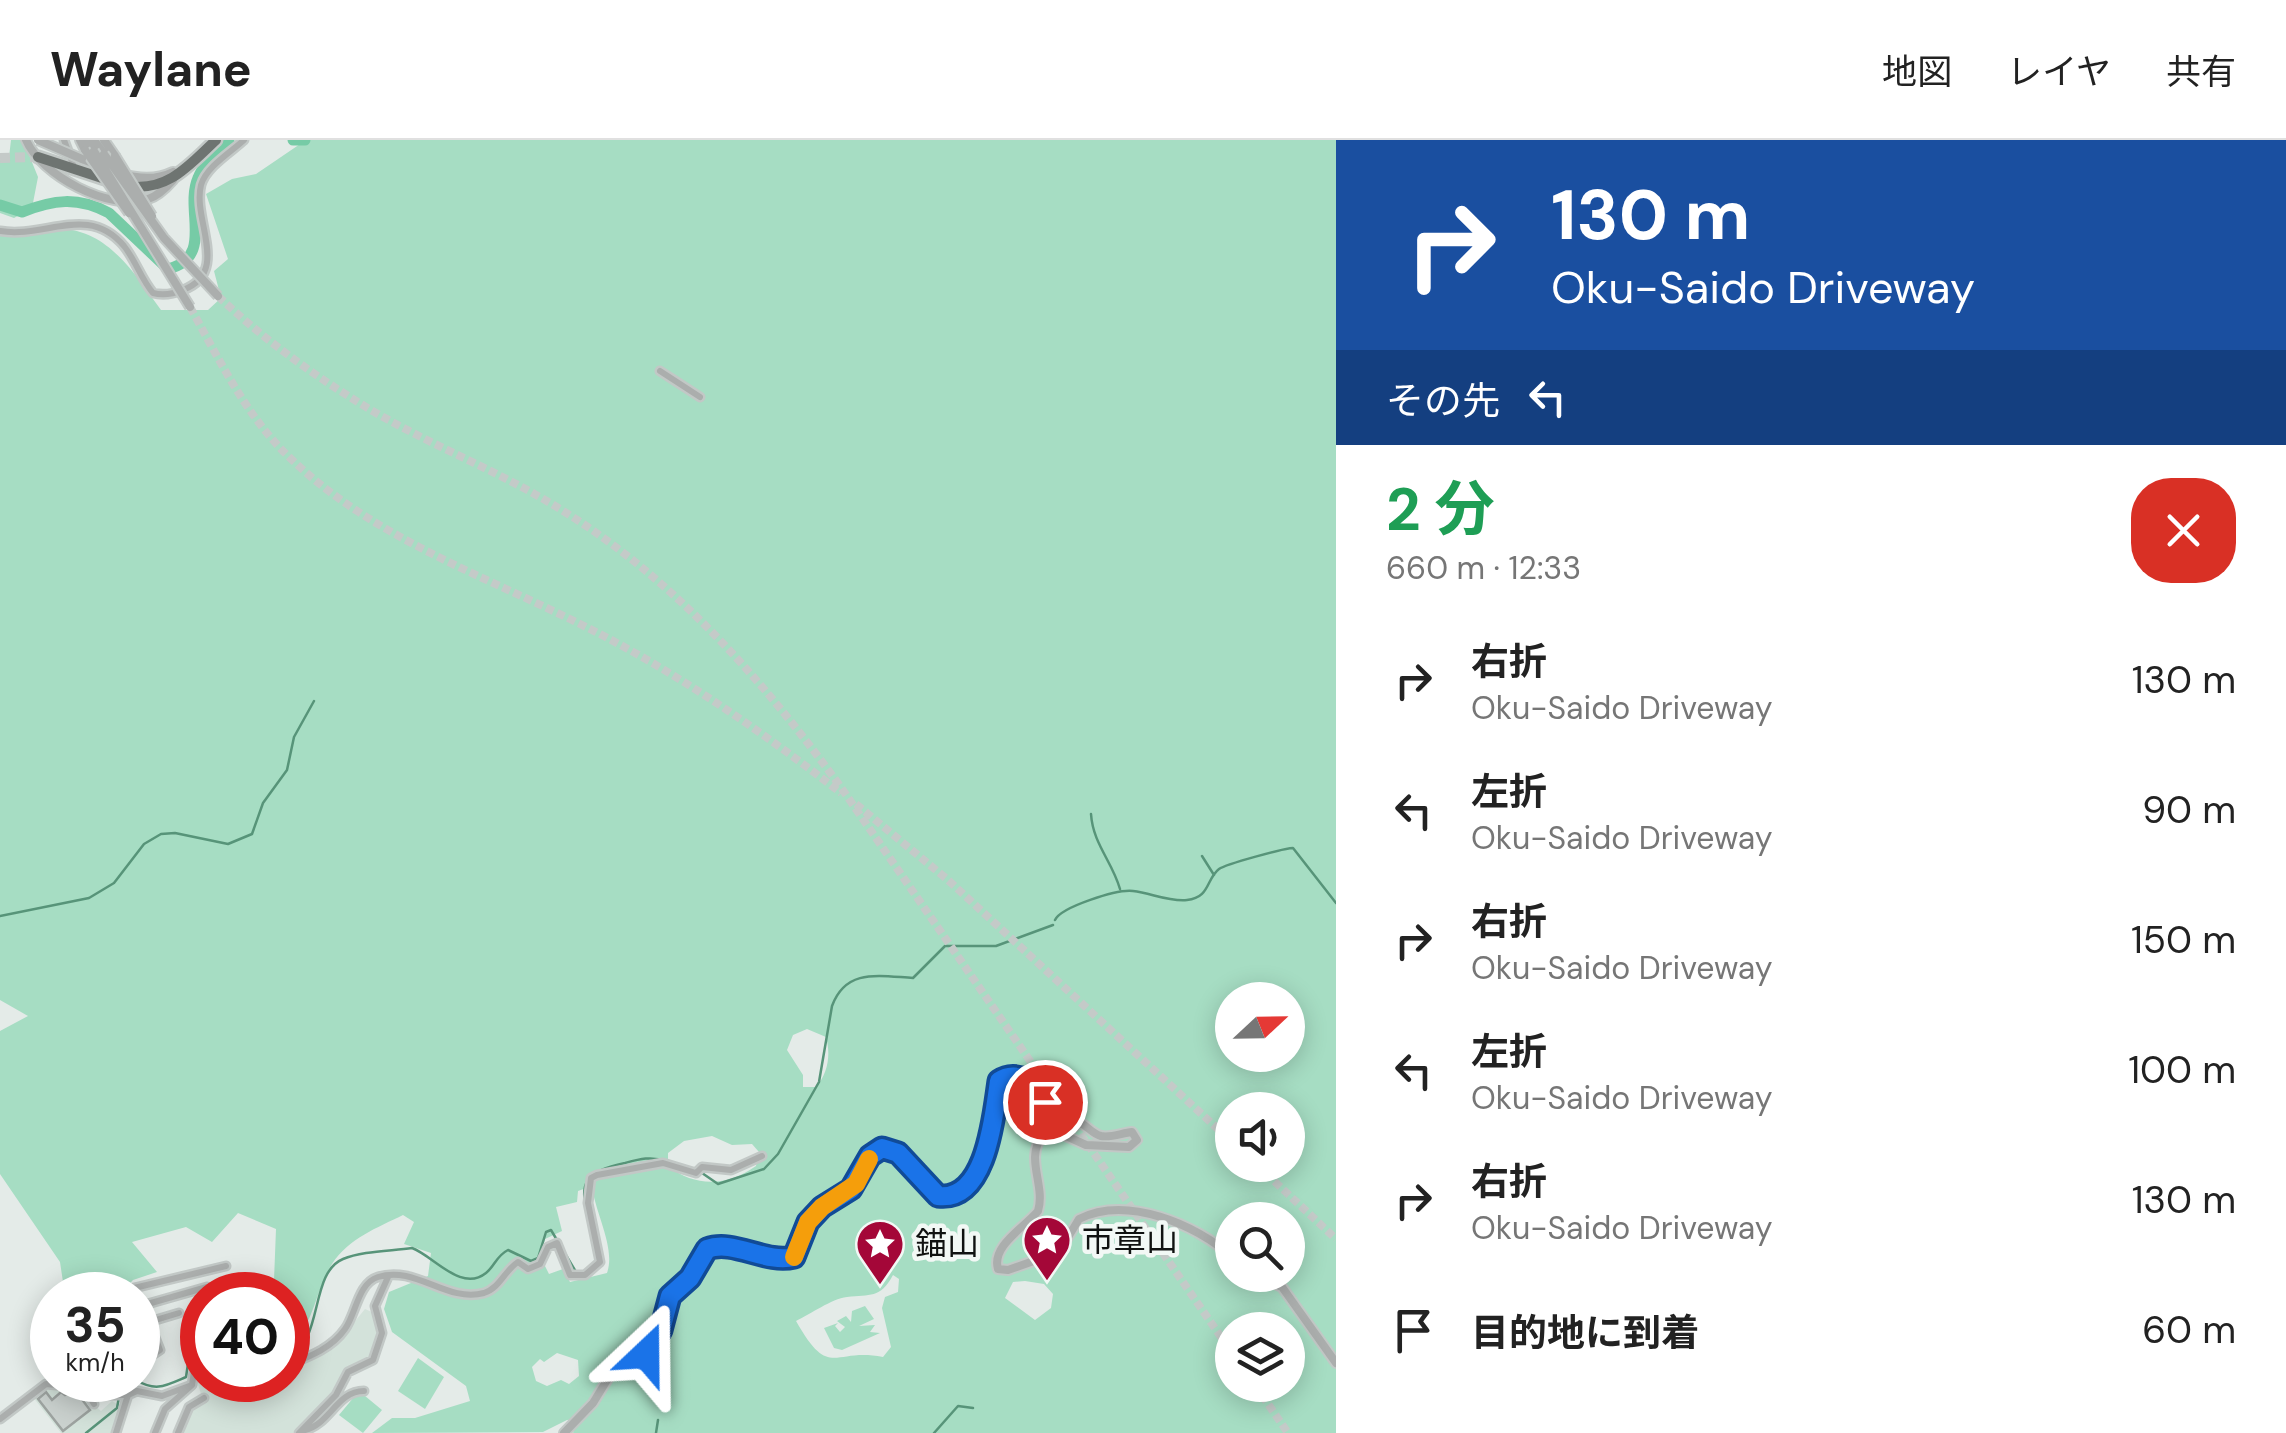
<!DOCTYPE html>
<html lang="ja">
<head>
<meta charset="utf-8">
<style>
	:root { --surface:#fff; --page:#f6f6f6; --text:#222; --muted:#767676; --line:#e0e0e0 }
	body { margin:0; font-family:"DM Sans","Noto Sans JP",sans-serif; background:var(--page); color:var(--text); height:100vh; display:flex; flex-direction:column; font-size:38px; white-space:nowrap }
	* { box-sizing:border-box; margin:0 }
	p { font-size:32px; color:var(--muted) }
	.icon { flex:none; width:55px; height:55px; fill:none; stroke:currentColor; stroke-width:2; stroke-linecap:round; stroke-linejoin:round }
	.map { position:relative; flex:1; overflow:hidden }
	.sheet { display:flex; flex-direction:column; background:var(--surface); width:950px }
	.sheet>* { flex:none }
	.hud { background:#1a4fa0; color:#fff; overflow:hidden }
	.needle { width:65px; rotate:68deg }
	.fabs { position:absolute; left:1215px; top:842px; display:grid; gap:20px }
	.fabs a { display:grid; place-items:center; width:90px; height:90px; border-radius:50%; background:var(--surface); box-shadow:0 5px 25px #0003; font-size:50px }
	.speed { position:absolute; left:30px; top:1132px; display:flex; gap:20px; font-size:50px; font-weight:700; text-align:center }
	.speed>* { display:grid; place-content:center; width:130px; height:130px; border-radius:50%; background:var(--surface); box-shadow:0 5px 25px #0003; line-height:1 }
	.speed small { font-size:25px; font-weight:400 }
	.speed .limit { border:15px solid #d22; background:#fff; color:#111 }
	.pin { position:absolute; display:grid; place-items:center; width:85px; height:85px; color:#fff; margin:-42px; border:5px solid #fff; border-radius:50%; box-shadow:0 2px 10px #0007 }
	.me { position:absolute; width:110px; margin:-55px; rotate:23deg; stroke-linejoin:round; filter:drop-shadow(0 0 8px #0008) }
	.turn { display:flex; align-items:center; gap:35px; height:210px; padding:0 50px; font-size:45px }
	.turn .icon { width:130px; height:130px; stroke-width:2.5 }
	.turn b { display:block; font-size:70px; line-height:85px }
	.then { display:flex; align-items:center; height:95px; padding:0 50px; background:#0003; gap:20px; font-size:38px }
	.round { display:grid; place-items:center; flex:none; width:105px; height:105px; border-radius:40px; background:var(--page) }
	.summary { display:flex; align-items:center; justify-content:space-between; height:170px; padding:0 50px }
	h1 { font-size:60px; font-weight:700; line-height:75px; color:#1e9e55 }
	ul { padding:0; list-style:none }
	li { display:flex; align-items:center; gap:30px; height:130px; padding:0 50px }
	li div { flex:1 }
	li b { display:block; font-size:38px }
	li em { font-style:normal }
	header { display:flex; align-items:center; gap:60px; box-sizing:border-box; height:140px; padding:0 50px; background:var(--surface); border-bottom:2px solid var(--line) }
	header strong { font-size:48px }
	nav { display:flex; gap:55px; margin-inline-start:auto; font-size:35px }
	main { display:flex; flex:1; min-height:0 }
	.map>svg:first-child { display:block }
	.built { fill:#d3e2da }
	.green { fill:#a6ddc3; fill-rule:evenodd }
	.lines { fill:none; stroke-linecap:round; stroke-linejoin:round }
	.stream { stroke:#579479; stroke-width:2.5 }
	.river { stroke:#76cba6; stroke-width:11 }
	.building { fill:#cad1ce; stroke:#9da3a0; stroke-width:2.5 }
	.tertiary-tunnel { stroke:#c4cac8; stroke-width:8; stroke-dasharray:8 4; stroke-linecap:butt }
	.trunk-tunnel { stroke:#c4cac8; stroke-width:10; stroke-dasharray:10 5; stroke-linecap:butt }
	.minor-casing { stroke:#c2c8c6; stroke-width:11 }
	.tertiary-casing { stroke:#c2c8c6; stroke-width:12 }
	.trunk-casing { stroke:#c2c8c6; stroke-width:15 }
	.minor { stroke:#abaead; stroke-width:6 }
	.tertiary { stroke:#abaead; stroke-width:8 }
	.trunk { stroke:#6e7471; stroke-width:10 }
	.tertiary-bridge-casing { stroke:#c2c8c6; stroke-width:12; stroke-linecap:butt }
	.tertiary-bridge { stroke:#abaead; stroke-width:8 }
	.route-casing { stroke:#114b97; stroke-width:25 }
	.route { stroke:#1a73e8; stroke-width:18 }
	.slow { stroke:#f59e0b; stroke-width:18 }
	.labels { text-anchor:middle; stroke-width:9; stroke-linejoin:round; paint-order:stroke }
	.poi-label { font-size:32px; fill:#101211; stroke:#f2f8f5; text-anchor:start }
</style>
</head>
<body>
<header>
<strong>Waylane</strong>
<nav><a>地図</a><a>レイヤ</a><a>共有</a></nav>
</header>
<main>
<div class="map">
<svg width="1336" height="1293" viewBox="0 0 1336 1293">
	<rect width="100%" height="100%" fill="#e4ebe8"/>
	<path class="built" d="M365 1169 374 1173 379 1193 371 1219 344 1232 335 1253 293 1293H182L184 1279 203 1261 198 1244 201 1204 202 1240H288V1229L315 1218 342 1197Z
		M78 1243 84 1256 101 1271 112 1261 122 1267 113 1293H61L33 1257 47 1247Z"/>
	<path class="green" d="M11 0H23L38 37 32 68 14 78 0 73V20L9 17Z
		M306 0H1336V1293H573L578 1279 567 1280 543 1292 372 1293 392 1278H415L470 1261 466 1246 392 1192 384 1169 389 1152 428 1136 431 1113 404 1104 414 1082 403 1075C377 1088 349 1098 332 1124 315 1150 314 1188 288 1206V1155H262L274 1140 276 1089 238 1073 212 1102 186 1087 132 1102 157 1132 133 1140 119 1155H71L63 1142 60 1122 0 1034V891L28 876 0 860V93C22 101 39 89 61 89 109 90 136 136 161 170H208L221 158 214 131 228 119 206 54 232 39 256 34ZM1232 860H1288V915H1232ZM807 889 826 897C831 915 828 933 816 947H803V935L787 910 793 895ZM1232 970H1288V1025H1232ZM712 996 732 1005 752 1004 759 1012 756 1026C728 1046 696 1048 668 1026V1013L684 1001ZM592 1046C595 1073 616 1108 607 1133L570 1142 563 1129 549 1134 540 1116 545 1099 562 1091 556 1067 577 1062 578 1051ZM1232 1080H1288V1135H1232ZM893 1135 899 1139 898 1152 885 1157 882 1168 891 1207 883 1217C833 1207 830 1241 796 1181 811 1174 831 1159 847 1157 870 1154 880 1159 893 1135ZM1025 1141 1044 1144 1053 1154 1051 1168 1035 1180 1005 1158 1013 1142ZM1232 1190H1288V1245H1232ZM557 1213 578 1220 579 1236 569 1244 561 1240 547 1246 536 1241 532 1227 540 1219 544 1222Z
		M865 1166 874 1179 859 1186 875 1185 870 1192 880 1193 842 1210 834 1208 824 1188 838 1183 835 1186 840 1192 845 1187 837 1181 846 1176 851 1182 852 1171Z
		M418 1218 444 1237 425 1269 398 1251Z
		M359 1251 382 1270 363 1293 339 1275Z"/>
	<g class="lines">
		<path class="stream" d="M1091 674C1093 704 1112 721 1120 749
			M1202 716 1214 735
			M0 776 89 758 114 743 144 704 161 694 175 693 228 704 252 694 263 663 287 630 294 597 314 561
			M1055 780C1061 767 1117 749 1133 751 1151 753 1169 762 1187 760 1210 758 1206 739 1219 729 1226 724 1285 708 1293 708L1336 763
			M702 1033 718 1044 764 1029 778 1014 819 942 832 866C846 828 879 836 913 838L945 806H996L1053 785
			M589 1080C577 1039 587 1032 625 1023 640 1019 651 1016 666 1021
			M288 1217C324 1202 309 1133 343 1119 362 1111 391 1111 412 1108 434 1116 461 1153 486 1133 495 1126 496 1116 508 1110L531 1121 538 1118 546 1092 551 1090 576 1132
			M136 1240C156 1252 165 1246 186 1237L192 1197 202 1190
			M86 1293 117 1268 122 1240
			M656 1293 658 1280
			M934 1293 958 1266 973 1268"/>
		<path class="river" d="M293 0H305
			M0 65 22 72C53 60 77 56 109 73L168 129C215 117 184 70 198 38 204 23 218 12 229 0"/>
	</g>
	<path class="building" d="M75 1250 90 1270 63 1291 38 1259 46 1252 52 1260 61 1252 65 1255Z"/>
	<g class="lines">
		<path class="tertiary-tunnel" d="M218 156C264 200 316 237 371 270 432 306 499 331 560 369 674 439 762 539 840 646L1232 1213
			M190 167C218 217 244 272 285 313 367 395 478 433 580 484 672 529 760 590 841 653
			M856 664 948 740 1232 1002
			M1257 1025 1336 1099
			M1255 1245 1288 1293"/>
		<path class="trunk-tunnel" d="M0 18 38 17"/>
		<g class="minor-casing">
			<path id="minor" d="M64 0 74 27
				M0 91C45 99 88 63 124 106 136 121 141 139 153 153 164 156 173 154 183 150 231 132 192 80 201 45 206 27 231 12 244 0
				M660 231 700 257
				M127 1155 130 1149 226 1126
				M138 1163 144 1165 207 1147
				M138 1181 149 1182 160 1210 151 1216 138 1214
				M149 1182 179 1173
				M288 1225C308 1217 331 1209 345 1189 356 1174 358 1143 378 1137 416 1125 446 1163 484 1153 500 1148 505 1130 518 1122L528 1129 540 1124 548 1107 557 1103 570 1135H585L600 1122 588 1063 591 1038 597 1035 663 1023 696 1033 702 1027 731 1030 762 1016
				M97 1240 104 1255H128
				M128 1255 137 1251 162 1256 192 1245 198 1205 202 1199
				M0 1279 46 1244 67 1246 79 1240 94 1264
				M305 1290C330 1284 337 1251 364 1251
				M116 1293 128 1255
				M155 1293 165 1269 192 1245
				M178 1293 189 1267 204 1258
				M299 1293 336 1255 348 1232 373 1220 382 1193 375 1166 388 1137"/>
		</g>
		<g class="tertiary-casing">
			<path id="tertiary" d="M26 0C41 35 109 72 148 59 158 56 166 48 173 40
				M80 0 85 10
				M87 0 94 11
				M94 0 104 14
				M104 0 115 16
				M82 19C112 30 142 47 173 32
				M1255 1135 1282 1147 1336 1223
				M564 1293 593 1263 612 1232 651 1208 661 1190 667 1163 690 1138 707 1109C734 1099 765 1124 794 1117L808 1082 822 1067 851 1049 871 1016 883 1008 898 1013 938 1056C986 1062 994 974 999 941 1031 920 1039 961 1052 971 1060 977 1072 977 1081 983 1088 987 1093 994 1101 996 1111 998 1122 993 1132 992L1137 1000 1129 1007 1086 1005 1064 995H1043C1024 1018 1046 1045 1038 1071 1025 1087 991 1106 998 1129L1008 1130 1059 1112 1079 1079C1126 1055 1196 1084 1232 1117"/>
		</g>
		<g class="trunk-casing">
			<path id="trunk" d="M38 17 108 40
				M129 46C168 52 190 24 216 0"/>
		</g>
		<use href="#minor" class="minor"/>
		<use href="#tertiary" class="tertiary"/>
		<use href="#trunk" class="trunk"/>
		<g class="tertiary-bridge-casing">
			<path id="tertiary-bridge" d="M38 0 82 19
				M85 10 129 73
				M94 11 190 167
				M104 14 164 98 218 156
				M115 16 152 76"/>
		</g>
		<use href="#tertiary-bridge" class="tertiary-bridge"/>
	</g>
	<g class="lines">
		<g class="route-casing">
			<path id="route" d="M646 1214 661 1190 670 1156 690 1138 707 1109C734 1099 765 1124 794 1117L808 1082 822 1067 851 1049 870 1016 882 1008 898 1013 938 1056C987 1062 994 974 999 941 1017 929 1039 943 1045 962"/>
		</g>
		<use href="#route" class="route"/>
		<path class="slow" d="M794 1117 808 1082 822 1067 856 1044 869 1019"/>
	</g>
	<defs>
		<g id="sight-pin" transform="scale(2.5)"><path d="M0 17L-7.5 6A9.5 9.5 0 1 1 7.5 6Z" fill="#a40738" stroke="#f2f8f5"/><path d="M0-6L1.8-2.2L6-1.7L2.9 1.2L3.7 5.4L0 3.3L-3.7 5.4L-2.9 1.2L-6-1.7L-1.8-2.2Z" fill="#fff"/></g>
	</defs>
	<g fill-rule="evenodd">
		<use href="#sight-pin" x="1047" y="1100"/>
		<use href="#sight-pin" x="880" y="1104"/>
	</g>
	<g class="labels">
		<g class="poi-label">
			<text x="1082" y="1111">市章山</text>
			<text x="915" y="1115">錨山</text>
		</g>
	</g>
</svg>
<div class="fabs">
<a><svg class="needle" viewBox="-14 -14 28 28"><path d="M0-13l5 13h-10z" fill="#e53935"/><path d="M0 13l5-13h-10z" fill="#767676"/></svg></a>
<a><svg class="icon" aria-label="sound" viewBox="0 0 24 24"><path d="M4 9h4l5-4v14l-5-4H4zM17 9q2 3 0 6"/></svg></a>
<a><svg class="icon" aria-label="search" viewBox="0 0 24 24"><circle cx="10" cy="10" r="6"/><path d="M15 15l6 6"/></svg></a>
<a><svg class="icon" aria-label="layers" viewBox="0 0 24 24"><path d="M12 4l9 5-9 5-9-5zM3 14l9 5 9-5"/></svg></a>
</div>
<div class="speed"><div>35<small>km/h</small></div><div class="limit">40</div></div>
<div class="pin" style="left:1045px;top:962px;background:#d93025"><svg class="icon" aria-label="arrive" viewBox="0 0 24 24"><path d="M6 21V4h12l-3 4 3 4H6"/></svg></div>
<svg class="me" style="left:646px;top:1214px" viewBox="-20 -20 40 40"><path d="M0-17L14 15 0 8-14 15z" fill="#1a73e8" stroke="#fff" stroke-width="4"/></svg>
</div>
<section class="sheet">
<div class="hud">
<div class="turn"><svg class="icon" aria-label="right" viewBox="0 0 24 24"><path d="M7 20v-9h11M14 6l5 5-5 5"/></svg><div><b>130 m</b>Oku-Saido Driveway</div></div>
<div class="then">その先<svg class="icon" aria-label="left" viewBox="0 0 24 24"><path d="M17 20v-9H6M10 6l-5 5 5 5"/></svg></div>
</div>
<div class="summary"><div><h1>2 分</h1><p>660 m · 12:33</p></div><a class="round" style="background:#d93025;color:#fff"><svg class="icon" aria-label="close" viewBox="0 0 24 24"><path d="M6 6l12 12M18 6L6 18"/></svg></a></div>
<ul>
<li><svg class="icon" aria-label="right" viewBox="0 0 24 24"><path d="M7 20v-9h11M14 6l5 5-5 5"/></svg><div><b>右折</b><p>Oku-Saido Driveway</p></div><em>130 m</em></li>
<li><svg class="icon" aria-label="left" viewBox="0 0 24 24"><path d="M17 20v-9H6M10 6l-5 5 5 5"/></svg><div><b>左折</b><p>Oku-Saido Driveway</p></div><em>90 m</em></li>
<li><svg class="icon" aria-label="right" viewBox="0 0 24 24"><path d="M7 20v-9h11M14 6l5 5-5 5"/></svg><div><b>右折</b><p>Oku-Saido Driveway</p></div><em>150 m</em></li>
<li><svg class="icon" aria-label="left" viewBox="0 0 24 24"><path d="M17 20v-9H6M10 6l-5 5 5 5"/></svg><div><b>左折</b><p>Oku-Saido Driveway</p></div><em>100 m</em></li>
<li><svg class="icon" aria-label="right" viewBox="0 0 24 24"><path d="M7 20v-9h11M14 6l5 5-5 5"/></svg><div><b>右折</b><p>Oku-Saido Driveway</p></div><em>130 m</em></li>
<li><svg class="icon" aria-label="arrive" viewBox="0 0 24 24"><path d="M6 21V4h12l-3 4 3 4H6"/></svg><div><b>目的地に到着</b></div><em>60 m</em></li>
</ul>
</section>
</main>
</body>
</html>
